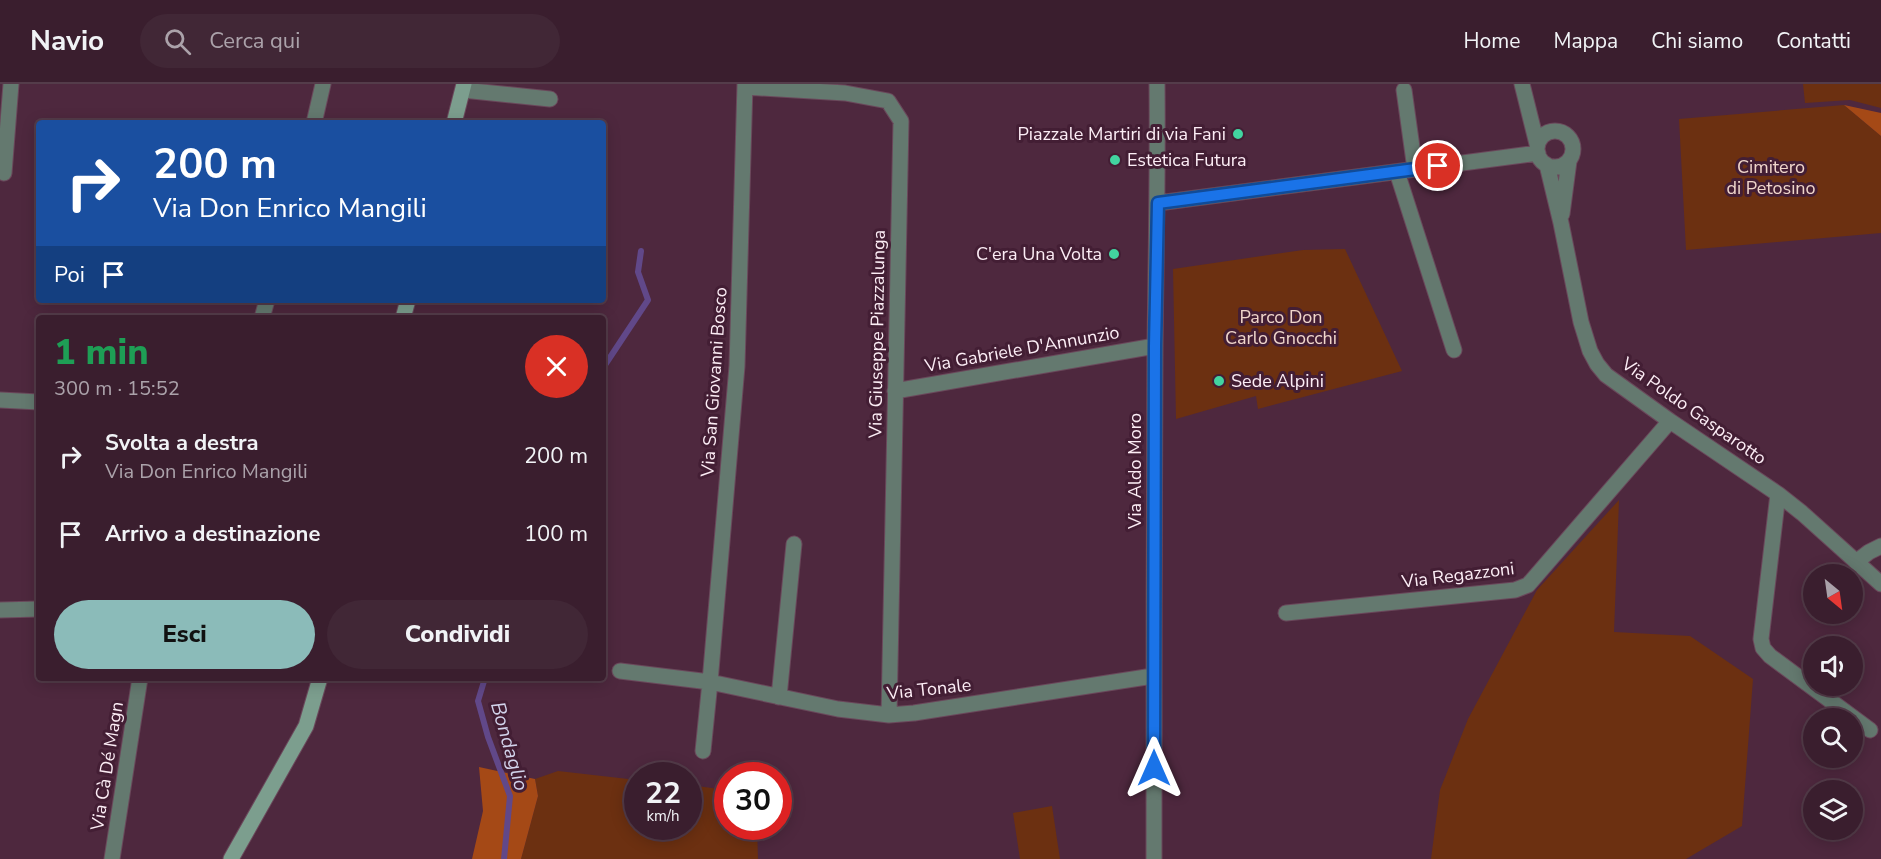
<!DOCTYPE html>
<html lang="it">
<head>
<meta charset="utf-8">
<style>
	:root { --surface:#3a1e2e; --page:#412736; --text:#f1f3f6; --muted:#aba2aa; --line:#543c4a; --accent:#8bbbb9 }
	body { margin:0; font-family:"Nunito Sans",sans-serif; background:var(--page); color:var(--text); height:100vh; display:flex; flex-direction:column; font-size:22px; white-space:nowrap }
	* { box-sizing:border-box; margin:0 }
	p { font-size:20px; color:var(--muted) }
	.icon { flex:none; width:33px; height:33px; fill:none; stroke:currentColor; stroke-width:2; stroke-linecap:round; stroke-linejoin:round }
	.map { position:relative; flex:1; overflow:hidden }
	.sheet { position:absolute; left:36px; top:231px; width:570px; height:366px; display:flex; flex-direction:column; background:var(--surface); border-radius:6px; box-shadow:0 3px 15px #0003,0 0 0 2px var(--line) }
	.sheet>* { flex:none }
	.guide { position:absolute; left:36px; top:36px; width:570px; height:183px; border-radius:6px; box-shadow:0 3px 15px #0003,0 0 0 2px var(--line); background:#1a4fa0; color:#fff; overflow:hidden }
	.needle { width:39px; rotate:151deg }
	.controls { position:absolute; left:1803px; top:480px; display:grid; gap:12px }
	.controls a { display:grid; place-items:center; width:60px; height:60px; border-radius:50%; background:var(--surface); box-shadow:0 3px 15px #0003,0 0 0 2px var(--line); font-size:30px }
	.speed { position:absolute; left:624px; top:678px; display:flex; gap:12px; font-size:30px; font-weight:700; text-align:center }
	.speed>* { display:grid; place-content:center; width:78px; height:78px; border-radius:50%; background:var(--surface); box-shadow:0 3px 15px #0003,0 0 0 2px var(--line); line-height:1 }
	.speed small { font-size:15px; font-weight:400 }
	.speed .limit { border:9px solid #d22; background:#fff; color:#111 }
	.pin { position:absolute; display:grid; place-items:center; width:51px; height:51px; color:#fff; margin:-26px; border:3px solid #fff; border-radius:50%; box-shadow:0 2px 6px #0007 }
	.me { position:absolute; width:66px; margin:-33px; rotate:0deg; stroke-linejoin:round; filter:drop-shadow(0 0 4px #0008) }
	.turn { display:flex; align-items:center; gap:21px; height:126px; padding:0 18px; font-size:27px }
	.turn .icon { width:78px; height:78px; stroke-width:2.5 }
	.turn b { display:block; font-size:42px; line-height:51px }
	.then { display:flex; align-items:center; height:57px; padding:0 18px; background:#0003; gap:12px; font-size:22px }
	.round { display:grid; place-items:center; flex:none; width:63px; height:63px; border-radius:32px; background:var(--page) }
	.overview { display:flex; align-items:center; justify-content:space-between; height:102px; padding:0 18px }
	h1 { font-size:36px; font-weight:800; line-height:45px; color:#1e9e55 }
	.action { display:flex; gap:12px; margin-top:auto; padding:12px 18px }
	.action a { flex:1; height:69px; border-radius:36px; background:var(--accent); color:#111; font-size:24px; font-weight:800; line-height:69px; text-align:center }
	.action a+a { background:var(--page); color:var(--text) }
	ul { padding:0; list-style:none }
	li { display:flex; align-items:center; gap:18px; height:78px; padding:0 18px }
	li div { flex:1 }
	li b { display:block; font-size:22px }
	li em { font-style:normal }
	header { display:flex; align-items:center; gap:36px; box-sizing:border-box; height:84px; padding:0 30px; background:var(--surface); border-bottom:2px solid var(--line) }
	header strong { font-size:28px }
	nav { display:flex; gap:33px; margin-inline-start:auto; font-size:21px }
	.search { width:420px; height:54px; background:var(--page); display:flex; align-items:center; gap:15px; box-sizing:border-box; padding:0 21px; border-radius:33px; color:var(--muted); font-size:22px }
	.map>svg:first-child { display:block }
	.green { fill:#6c3011 }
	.forest { fill:#a54916 }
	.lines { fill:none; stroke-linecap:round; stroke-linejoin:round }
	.stream { stroke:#614889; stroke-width:6 }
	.street-casing { stroke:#6a485b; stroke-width:17 }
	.secondary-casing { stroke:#6a485b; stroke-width:17 }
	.street { stroke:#64796f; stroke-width:15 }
	.secondary { stroke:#7c9e8e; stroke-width:15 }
	.route-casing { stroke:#114b97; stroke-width:15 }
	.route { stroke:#1a73e8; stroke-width:10 }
	.poi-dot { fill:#42d4a0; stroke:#431e34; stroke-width:2 }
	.labels { text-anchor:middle; stroke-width:6; stroke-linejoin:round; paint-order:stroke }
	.poi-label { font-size:18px; fill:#fcedf5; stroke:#431e34; text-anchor:end }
	.park-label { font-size:18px; fill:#f0d6cb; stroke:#431e34 }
	.street-label { font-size:18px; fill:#fcedf5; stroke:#431e34 }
	.water-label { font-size:20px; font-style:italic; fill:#d2d3eb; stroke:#431e34 }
</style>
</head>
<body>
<header>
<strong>Navio</strong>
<div class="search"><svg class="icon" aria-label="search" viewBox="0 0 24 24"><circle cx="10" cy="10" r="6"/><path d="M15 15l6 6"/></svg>Cerca qui</div>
<nav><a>Home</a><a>Mappa</a><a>Chi siamo</a><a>Contatti</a></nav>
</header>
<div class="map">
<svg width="1881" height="775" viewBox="0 0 1881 775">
	<rect width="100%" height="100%" fill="#4e283e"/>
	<path class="green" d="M1803 0H1881V24L1850 16 1805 19Z
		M1844 21 1881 52V149L1686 166 1679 35Z
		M1345 165 1402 287 1258 325 1256 312 1176 335 1173 185 1303 166Z
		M1619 416 1614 548 1690 552 1753 595 1742 742 1686 775H1431L1440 706 1468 635 1537 506Z
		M558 687 637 696 638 742H688L689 701 727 706 728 742 757 743 758 775H521L538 712 535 695Z
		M1052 722 1060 775H1020L1013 729Z"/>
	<path class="forest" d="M1844 21 1881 29V52Z
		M479 683 535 695 538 712 521 775H472L483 727Z"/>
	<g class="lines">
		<path class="stream" d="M603 284 648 216 638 188 641 167
			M485 594 478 617 488 653 510 712 504 775"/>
		<g class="street-casing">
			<path id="street" d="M1522 0 1537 60
				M745 3 845 9 888 17 901 37 889 631
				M463 6 550 15
				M1404 6 1415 85
				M314 39 323 0
				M1537 65a18 18 0 1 1 36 0a18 18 0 1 1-36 0Z
				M1547 81 1561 139 1581 238 1590 267 1597 280 1606 291 1670 337 1778 410 1802 429 1881 500
				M1397 88 1454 266
				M4 89 11 0
				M1158 119 1538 69
				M1562 130 1569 77
				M262 234 267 216
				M895 307 1155 262
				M0 316 39 318
				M1778 410 1761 555 1763 564 1770 572 1870 646
				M1856 478 1869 468 1881 462
				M0 526 39 525
				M1286 529 1515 506 1528 501 1670 337
				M620 587 710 598 737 282 745 0
				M779 613 794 460
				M703 667 710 598 838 625 889 631 914 629 1153 592
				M112 775 140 594
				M1154 775C1153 604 1155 434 1155 263 1156 175 1158 88 1157 0"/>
		</g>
		<g class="secondary-casing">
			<path id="secondary" d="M454 39 464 0
				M403 234 408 216
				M231 775 306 642 320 594"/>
		</g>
		<use href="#street" class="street"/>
		<use href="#secondary" class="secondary"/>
	</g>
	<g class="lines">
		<g class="route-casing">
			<path id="route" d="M1154 684 1155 262 1158 119 1438 82"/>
		</g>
		<use href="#route" class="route"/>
	</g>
	<g class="poi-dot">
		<circle cx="1238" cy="50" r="6"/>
		<circle cx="1115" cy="76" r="6"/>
		<circle cx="1114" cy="170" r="6"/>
		<circle cx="1219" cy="297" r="6"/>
	</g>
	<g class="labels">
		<g class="poi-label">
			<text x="1226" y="56">Piazzale Martiri di via Fani</text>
			<text x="1127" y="82" text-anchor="start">Estetica Futura</text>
			<text x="1102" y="176">C'era Una Volta</text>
			<text x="1231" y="303" text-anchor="start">Sede Alpini</text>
		</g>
		<g class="park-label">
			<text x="1771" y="89">Cimitero<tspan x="1771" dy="21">di Petosino</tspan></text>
			<text x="1281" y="239">Parco Don<tspan x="1281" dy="21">Carlo Gnocchi</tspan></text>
		</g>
		<g class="street-label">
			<text transform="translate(877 250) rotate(-89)" y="6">Via Giuseppe Piazzalunga</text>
			<text transform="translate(1022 265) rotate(-10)" y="6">Via Gabriele D'Annunzio</text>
			<text transform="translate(714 298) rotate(-86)" y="6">Via San Giovanni Bosco</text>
			<text transform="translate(1694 327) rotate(35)" y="6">Via Poldo Gasparotto</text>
			<text transform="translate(1135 387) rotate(-90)" y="6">Via Aldo Moro</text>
			<text transform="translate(1458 491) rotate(-7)" y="6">Via Regazzoni</text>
			<text transform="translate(929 605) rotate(-6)" y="6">Via Tonale</text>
			<text transform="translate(107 682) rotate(-81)" y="6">Via Cà Dé Magn</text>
		</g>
		<g class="water-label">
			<text transform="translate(510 662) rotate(74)" y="7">Bondaglio</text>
		</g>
	</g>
</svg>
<div class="controls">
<a><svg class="needle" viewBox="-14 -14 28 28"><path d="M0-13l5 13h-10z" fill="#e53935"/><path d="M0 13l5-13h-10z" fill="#aba2aa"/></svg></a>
<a><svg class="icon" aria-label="sound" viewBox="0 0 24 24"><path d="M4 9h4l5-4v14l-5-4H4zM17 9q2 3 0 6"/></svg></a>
<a><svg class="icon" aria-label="search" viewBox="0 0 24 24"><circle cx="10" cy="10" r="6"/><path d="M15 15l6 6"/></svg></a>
<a><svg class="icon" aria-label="layers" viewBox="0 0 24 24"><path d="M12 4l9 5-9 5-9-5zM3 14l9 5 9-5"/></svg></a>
</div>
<div class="speed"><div>22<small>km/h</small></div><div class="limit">30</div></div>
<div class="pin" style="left:1438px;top:82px;background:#d93025"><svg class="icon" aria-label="arrive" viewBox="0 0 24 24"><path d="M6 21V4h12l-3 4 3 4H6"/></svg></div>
<svg class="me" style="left:1154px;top:684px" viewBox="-20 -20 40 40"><path d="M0-17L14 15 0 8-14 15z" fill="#1a73e8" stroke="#fff" stroke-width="4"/></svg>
<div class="guide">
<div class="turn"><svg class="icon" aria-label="right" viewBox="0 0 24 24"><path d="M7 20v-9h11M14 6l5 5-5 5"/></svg><div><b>200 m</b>Via Don Enrico Mangili</div></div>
<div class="then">Poi<svg class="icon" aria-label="arrive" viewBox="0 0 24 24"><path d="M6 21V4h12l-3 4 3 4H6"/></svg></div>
</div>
<section class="sheet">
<div class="overview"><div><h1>1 min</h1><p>300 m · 15:52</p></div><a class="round" style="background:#d93025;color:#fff"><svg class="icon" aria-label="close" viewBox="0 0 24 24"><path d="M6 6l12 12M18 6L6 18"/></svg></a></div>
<ul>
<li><svg class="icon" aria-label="right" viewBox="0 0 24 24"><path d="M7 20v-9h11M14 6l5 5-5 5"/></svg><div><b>Svolta a destra</b><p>Via Don Enrico Mangili</p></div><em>200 m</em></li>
<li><svg class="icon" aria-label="arrive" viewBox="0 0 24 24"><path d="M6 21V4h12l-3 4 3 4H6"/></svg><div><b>Arrivo a destinazione</b></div><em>100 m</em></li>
</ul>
<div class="action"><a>Esci</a><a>Condividi</a></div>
</section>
</div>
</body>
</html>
